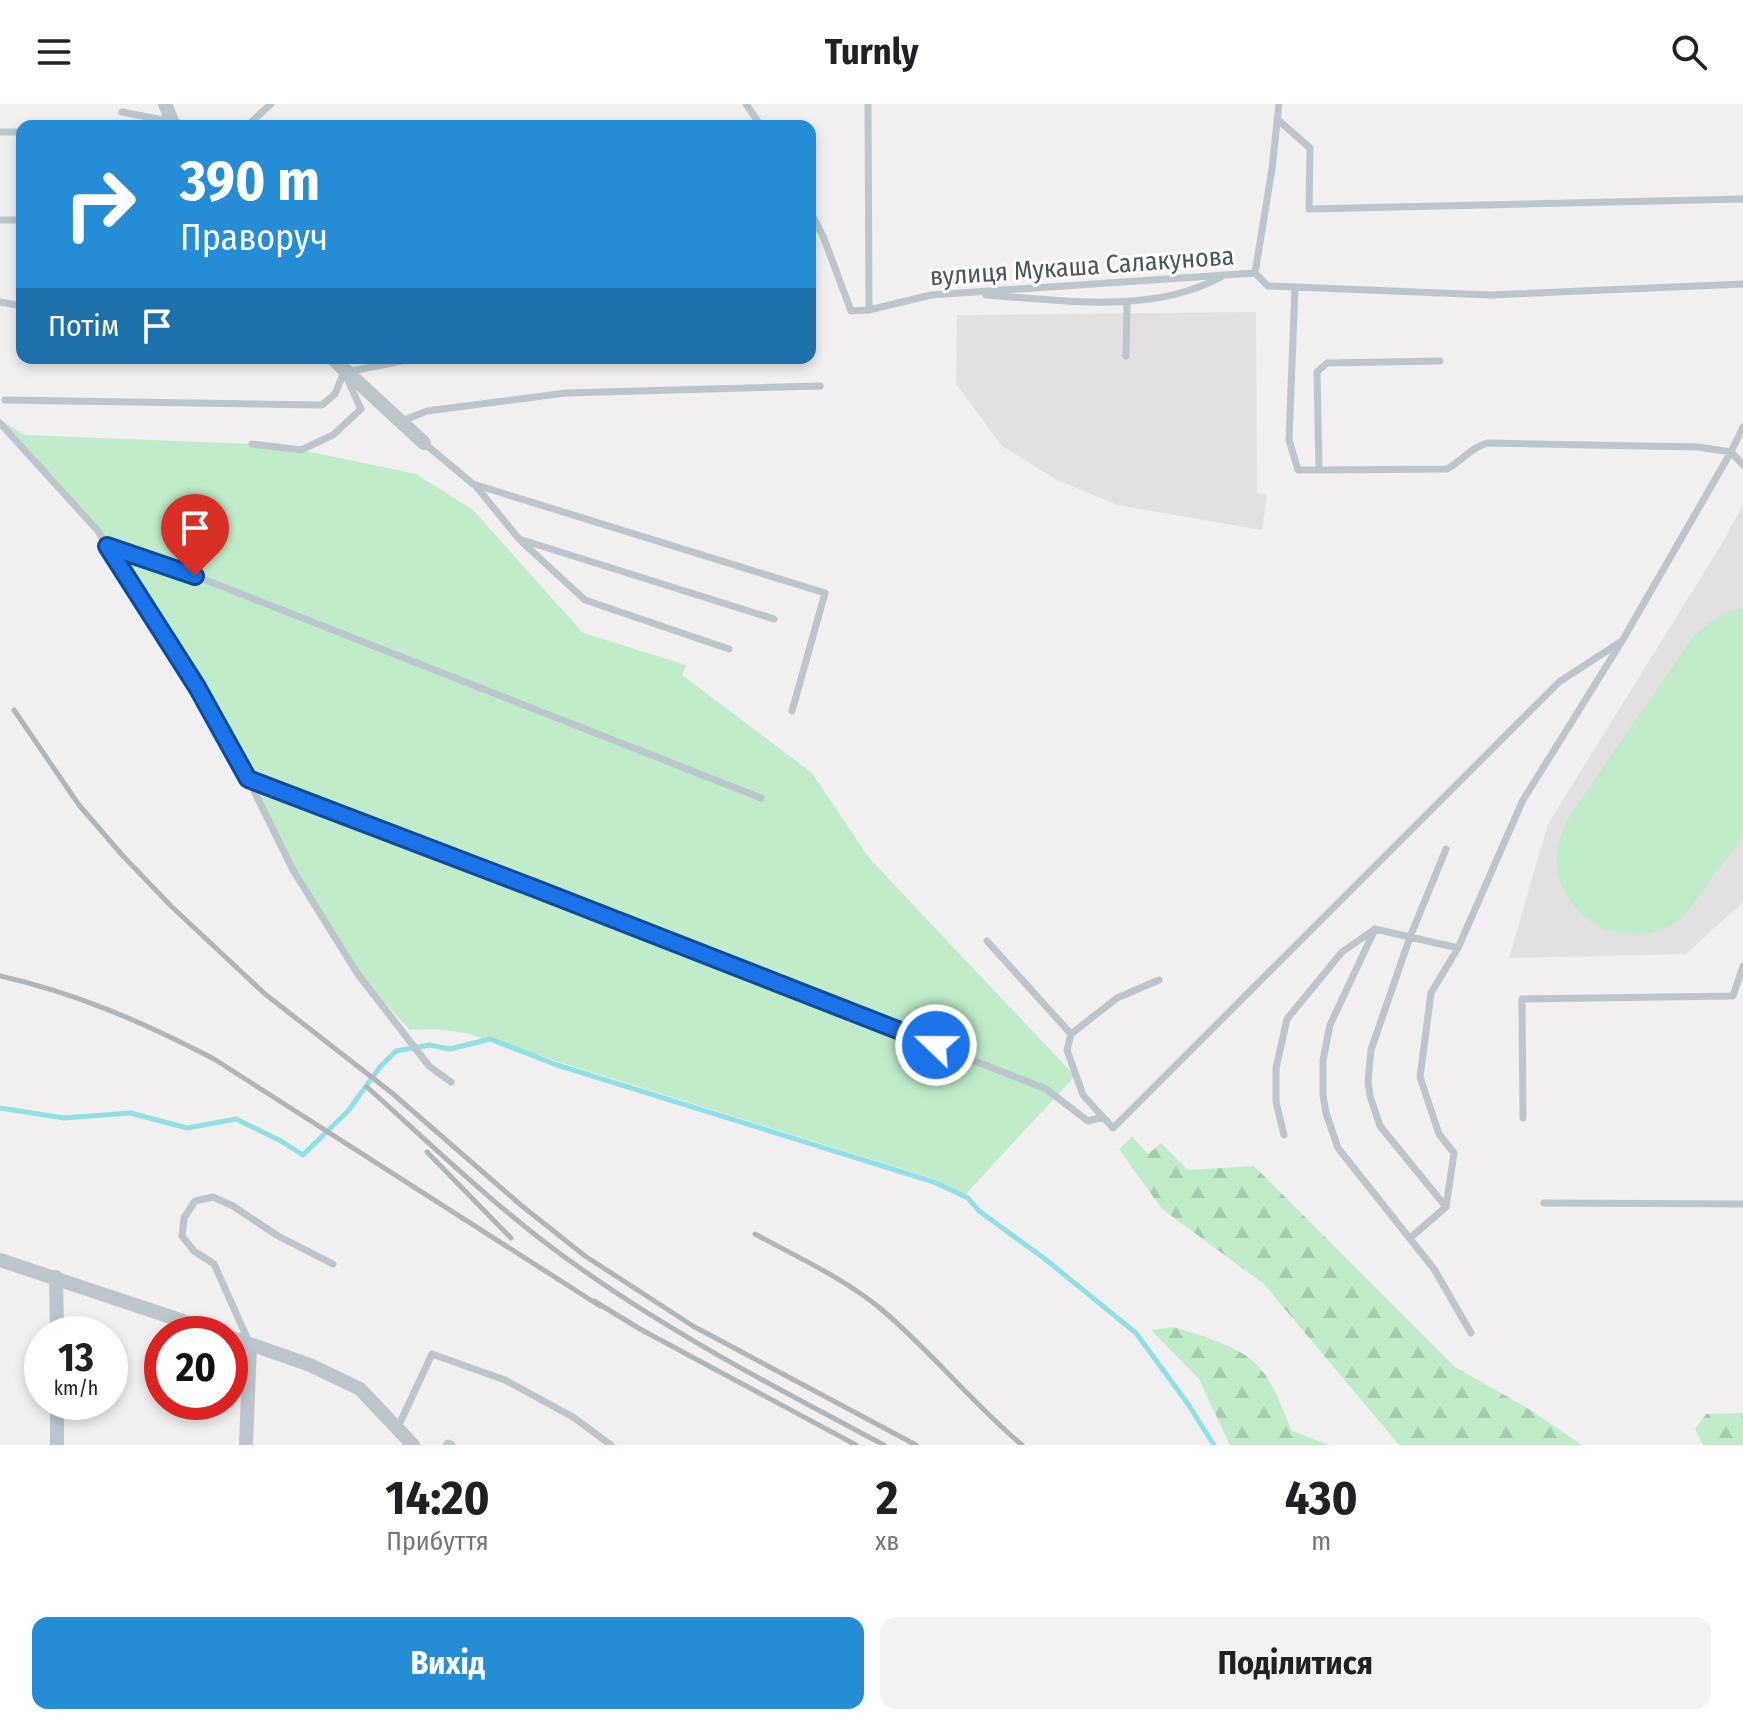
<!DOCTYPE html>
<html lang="uk">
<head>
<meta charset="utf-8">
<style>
	:root { --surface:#fff; --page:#f2f2f2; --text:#202124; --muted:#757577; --accent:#258dd5 }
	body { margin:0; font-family:"Fira Sans Condensed",sans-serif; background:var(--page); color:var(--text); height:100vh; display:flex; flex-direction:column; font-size:30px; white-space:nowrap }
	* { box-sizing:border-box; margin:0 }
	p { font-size:26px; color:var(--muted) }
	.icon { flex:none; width:44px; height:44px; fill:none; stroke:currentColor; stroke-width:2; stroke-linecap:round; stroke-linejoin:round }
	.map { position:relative; height:1341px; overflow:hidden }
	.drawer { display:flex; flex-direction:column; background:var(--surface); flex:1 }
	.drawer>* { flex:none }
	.banner { position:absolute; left:16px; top:16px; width:800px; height:244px; border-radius:16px; box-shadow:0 4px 12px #0003; background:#258dd5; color:#fff; overflow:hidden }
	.speed { position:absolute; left:24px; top:1212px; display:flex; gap:16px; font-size:40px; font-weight:700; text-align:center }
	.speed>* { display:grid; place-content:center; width:104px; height:104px; border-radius:50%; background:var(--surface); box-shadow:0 4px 12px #0003; line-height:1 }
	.speed small { font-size:20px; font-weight:400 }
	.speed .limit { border:12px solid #d22; background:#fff; color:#111 }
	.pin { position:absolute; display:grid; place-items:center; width:68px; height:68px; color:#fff; margin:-82px -34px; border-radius:50% 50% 50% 0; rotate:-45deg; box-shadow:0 0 8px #0007 }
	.pin .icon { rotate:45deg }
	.me { position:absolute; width:88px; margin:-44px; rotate:292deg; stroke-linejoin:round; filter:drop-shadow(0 0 6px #0008) }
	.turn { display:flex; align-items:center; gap:28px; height:168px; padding:0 32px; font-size:36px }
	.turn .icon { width:104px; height:104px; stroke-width:2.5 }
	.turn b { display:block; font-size:56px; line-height:68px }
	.then { display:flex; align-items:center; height:76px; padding:0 32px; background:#0003; gap:16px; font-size:30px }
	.eta { display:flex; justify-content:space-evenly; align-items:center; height:136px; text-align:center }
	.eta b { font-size:48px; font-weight:700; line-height:56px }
	.button { display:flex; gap:16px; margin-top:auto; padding:16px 32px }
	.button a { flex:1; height:92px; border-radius:16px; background:var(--accent); color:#fff; font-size:32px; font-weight:700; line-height:92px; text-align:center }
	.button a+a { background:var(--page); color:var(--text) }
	header { display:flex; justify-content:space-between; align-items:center; height:104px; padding:0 32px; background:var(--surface); font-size:36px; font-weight:700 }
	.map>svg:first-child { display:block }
	.education { fill:#e2e0e0 }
	.forest { fill:url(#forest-firs) }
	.garden { fill:#c0ecca }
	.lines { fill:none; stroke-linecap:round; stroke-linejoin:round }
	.stream { stroke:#90e1e6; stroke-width:5 }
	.lane { stroke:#bbc5cb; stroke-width:7 }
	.street { stroke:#bbc5cb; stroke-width:14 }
	.rail { stroke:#b1b5b9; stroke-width:5 }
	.route-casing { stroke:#114b97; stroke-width:20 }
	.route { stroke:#1a73e8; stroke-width:14 }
	.labels { text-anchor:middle; stroke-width:6; stroke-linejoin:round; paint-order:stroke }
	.street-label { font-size:26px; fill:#48555b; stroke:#fff }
</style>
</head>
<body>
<header><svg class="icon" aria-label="menu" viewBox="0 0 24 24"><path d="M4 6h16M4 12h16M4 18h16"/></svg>Turnly<svg class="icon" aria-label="search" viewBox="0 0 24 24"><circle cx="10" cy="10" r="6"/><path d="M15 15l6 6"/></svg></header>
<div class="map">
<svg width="1743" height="1341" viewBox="0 0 1743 1341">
	<defs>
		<pattern id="forest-firs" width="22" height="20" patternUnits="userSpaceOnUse" patternTransform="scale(2)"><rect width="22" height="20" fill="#c0ecca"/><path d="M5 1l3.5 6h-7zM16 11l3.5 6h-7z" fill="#a6ccb0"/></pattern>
	</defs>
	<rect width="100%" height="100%" fill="#f1efef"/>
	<path class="education" d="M1256 208 1257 389 1267 391 1262 426 1117 401 1057 376 1002 342 956 280 957 211Z
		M1743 401V798L1686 850 1509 854 1548 720 1721 441Z"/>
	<path class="forest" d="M1132 1033 1148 1050 1161 1039 1188 1066 1254 1062 1455 1263 1529 1305 1582 1341H1399L1264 1180 1162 1105 1119 1045Z
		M1173 1223C1197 1230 1240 1242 1257 1261 1274 1278 1282 1305 1292 1327L1330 1341H1230L1199 1275 1151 1226Z
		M1743 1309V1341H1703L1695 1325 1706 1310Z"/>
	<path class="garden" d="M0 316 25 331 252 340 301 346 416 370 473 406 583 529 686 561 682 571 812 669 869 754 1075 972 964 1092 935 1075 466 929 436 925 410 926 357 869 293 766 248 675 98 427Z
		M1743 504C1743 561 1743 618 1743 675 1743 689 1743 717 1743 729 1739 743 1723 758 1715 769 1702 789 1689 811 1667 823 1623 845 1568 817 1558 769 1554 748 1561 729 1570 711L1691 536C1706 520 1721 509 1743 504Z"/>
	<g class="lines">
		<path class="stream" d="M0 1004 64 1014 130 1009 187 1024 236 1015 281 1037 303 1051 348 1007 380 963 396 947 430 941 450 945 490 935 557 961 934 1078 968 1094 979 1107 1045 1155 1136 1229 1188 1300 1214 1341"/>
		<path class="lane" d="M746 0 761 22
			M868 0 869 206
			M122 8 194 22
			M1277 15 1310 44 1309 105 1743 95
			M247 22 271 0
			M0 28H22
			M810 107 823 132 851 207 869 206 931 191 1255 169 1268 182 1490 191 1743 180
			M0 116H22
			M1255 169 1272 65 1279 0
			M1295 183 1289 336 1298 366H1319
			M986 191C1064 196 1150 211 1221 173
			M0 198 22 202
			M1126 252 1127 199
			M1440 257 1327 259 1317 268 1319 366 1447 365C1462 357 1470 344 1487 339L1698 343 1731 348 1743 323
			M347 268 416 254
			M5 296 322 301 335 290 344 268
			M402 317 427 307 566 289 820 282
			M0 319 98 427 197 583 248 675 293 766 357 869 429 962 451 978
			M424 339 473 380 825 489 792 607
			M252 340 301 346 333 331 361 305 347 274
			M475 381 519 435 774 515
			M521 437 585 496 729 545
			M107 442 165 460 761 694
			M248 675 534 784 1046 985 1088 1017 1103 1013
			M1446 745 1410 833 1371 946 1368 977 1370 992 1380 1022 1446 1103
			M1375 825 1330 921 1323 956V991L1326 1009 1338 1044 1434 1165 1471 1229
			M987 837 1071 930
			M1159 876 1117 894 1071 930 1067 946 1083 991 1113 1024 1559 578 1622 537
			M1523 1014 1522 895 1733 892 1743 862
			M1284 1031 1276 998V964L1287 915 1342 848 1375 825 1458 844
			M1544 1099 1743 1100
			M1410 1134 1446 1103 1454 1049 1439 1030 1420 973 1431 889 1458 844 1523 696 1622 537 1731 348 1743 361
			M249 1238 214 1160 194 1147 182 1132 184 1114 195 1097 213 1093 233 1102 278 1132 333 1160
			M398 1323 432 1250 505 1276 573 1313 611 1341
			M446 1341 448 1339 452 1341"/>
		<path class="street" d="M165 0 174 22
			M332 254 424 339
			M0 1156 222 1230
			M56 1173 57 1230
			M230 1233 310 1261 360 1285 413 1341
			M57 1298V1341
			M246 1341 250 1240"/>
		<path class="rail" d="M14 606 79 701 123 752 171 802 265 890 392 989 522 1102 585 1152 693 1222 916 1341
			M0 872C76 889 145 919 214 955L600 1202
			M367 983C436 1045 504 1111 580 1164 676 1232 780 1286 884 1341
			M427 1048 511 1134
			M755 1130C797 1153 844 1174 881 1205 931 1247 972 1299 1022 1341
			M594 1197 640 1225 856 1341"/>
	</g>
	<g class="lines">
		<g class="route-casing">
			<path id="route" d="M195 472 107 442 197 583 248 675 534 784 936 941"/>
		</g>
		<use href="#route" class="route"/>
	</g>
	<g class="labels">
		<g class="street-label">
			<text transform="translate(1082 162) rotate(-4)" y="9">вулиця Мукаша Салакунова</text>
		</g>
	</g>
</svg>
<div class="speed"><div>13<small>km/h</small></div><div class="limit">20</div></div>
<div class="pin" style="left:195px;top:472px;background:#d93025"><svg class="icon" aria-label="arrive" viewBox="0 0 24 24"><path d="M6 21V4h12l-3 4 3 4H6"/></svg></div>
<svg class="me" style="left:936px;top:941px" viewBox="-20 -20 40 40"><circle r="17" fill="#1a73e8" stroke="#fff" stroke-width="3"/><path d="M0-11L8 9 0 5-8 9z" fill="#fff"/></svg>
<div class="banner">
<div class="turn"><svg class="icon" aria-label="right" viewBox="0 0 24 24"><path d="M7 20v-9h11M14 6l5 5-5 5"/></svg><div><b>390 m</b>Праворуч</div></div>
<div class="then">Потім<svg class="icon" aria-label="arrive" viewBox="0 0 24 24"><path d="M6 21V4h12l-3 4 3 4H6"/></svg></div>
</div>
</div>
<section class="drawer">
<div class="eta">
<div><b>14:20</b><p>Прибуття</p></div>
<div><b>2</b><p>хв</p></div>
<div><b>430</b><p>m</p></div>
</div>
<div class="button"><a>Вихід</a><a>Поділитися</a></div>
</section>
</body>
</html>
